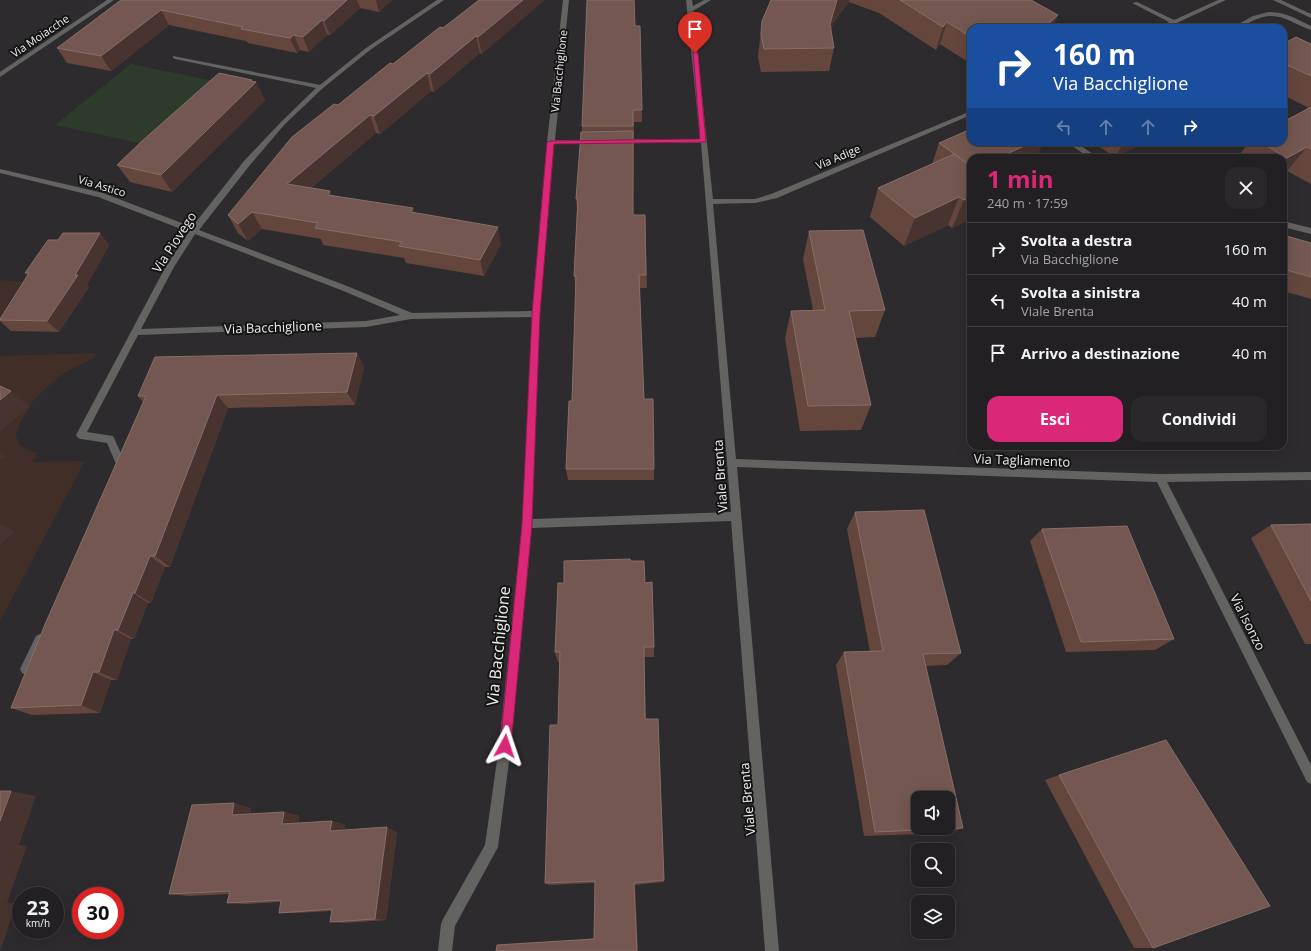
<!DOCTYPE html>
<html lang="it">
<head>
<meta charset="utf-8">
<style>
	:root { --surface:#222022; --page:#2a282a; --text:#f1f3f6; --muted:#a2a3a5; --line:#3f3e40; --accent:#db2777 }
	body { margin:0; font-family:"Open Sans",sans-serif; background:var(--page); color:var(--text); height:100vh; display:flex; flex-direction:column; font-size:15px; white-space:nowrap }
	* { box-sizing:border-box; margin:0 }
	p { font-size:13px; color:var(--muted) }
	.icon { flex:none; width:22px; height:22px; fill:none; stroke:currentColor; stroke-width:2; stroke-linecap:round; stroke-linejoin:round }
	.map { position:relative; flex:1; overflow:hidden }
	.panel { position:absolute; left:967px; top:154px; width:320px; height:296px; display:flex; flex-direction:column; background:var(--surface); border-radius:12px; box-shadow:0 4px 16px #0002,0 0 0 1px var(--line) }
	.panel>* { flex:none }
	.banner { position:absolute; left:967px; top:24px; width:320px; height:122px; border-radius:12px; box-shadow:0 4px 16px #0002,0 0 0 1px var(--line); background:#1a4fa0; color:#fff; overflow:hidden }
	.controls { position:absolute; left:911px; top:791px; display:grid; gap:8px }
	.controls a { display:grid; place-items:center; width:44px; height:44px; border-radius:8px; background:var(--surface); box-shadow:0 4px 16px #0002,0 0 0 1px var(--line); font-size:20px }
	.speed { position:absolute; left:12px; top:887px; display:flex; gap:8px; font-size:20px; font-weight:700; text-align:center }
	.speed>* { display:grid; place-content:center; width:52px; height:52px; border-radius:50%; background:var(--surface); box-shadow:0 4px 16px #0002,0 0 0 1px var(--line); line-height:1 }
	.speed small { font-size:10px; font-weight:400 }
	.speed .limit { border:6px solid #d22; background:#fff; color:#111 }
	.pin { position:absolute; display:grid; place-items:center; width:34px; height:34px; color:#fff; margin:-41px -17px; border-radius:50% 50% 50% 0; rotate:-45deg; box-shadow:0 0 4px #0007 }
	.pin .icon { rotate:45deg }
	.me { position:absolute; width:44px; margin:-22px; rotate:5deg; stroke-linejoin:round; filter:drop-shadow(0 0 3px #0008) }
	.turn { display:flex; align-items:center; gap:14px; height:84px; padding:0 20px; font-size:18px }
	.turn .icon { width:52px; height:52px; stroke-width:2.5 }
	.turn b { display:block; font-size:28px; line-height:34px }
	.lanes { display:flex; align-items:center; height:38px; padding:0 20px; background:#0003; justify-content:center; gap:20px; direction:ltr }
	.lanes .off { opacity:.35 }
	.round { display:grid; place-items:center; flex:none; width:42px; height:42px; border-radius:12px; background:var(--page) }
	.summary { display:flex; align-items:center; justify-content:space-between; height:68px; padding:0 20px }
	h1 { font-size:24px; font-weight:700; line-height:30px; color:var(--accent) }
	.primary-button { display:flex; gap:8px; margin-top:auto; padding:8px 20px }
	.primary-button a { flex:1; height:46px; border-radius:12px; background:var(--accent); color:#fff; font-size:16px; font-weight:700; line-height:46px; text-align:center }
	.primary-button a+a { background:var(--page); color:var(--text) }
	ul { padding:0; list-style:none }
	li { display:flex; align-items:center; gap:12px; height:52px; padding:0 20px; border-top:1px solid var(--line) }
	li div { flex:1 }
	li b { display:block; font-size:15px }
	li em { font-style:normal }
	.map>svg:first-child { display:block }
	.education { fill:#412f27 }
	.green { fill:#2d3b2b }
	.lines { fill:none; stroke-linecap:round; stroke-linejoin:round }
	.minor { fill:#636362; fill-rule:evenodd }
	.wall { fill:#64463d }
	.shaded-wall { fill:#48332f }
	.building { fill:#735750; stroke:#866f69; fill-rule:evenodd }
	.route { fill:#db2777; stroke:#8e194d }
	.labels { text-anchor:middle; stroke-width:4; stroke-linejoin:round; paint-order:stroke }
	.far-street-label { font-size:11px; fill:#edeced; stroke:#151415 }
	.street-label { font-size:13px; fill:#edeced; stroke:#151415 }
	.near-street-label { font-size:16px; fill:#edeced; stroke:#151415 }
</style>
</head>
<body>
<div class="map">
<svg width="1311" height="951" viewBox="0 0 1311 951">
	<rect width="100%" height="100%" fill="#2d2b2d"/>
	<path class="education" d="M0 280 22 282 0 317Z
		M97 353 93 359 67 371 45 389 33 401 20 423 16 433 18 444 30 451 37 452 33 462 85 461 0 621V356Z"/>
	<path class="green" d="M131 64 224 83 153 146 55 125Z"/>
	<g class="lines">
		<path class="minor" d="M107 0H114L0 77V72Z
			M437 0H444L370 50 323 88 285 124 250 165 199 230 347 286 412 313 532 311 547 142 563 0H569L555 140H593L597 142 593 144H554L540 314 532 519 731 512 701 143H621L617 141 621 139H700L686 0H692L693 6 704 0H711L693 11 713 199H755L771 194 971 111V115L777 198 755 203 713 204 736 459 1160 474 1311 472V480L1167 482 1311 765V784L1307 782 1157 482 737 467 779 951H765L731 521 532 528 511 746 498 847 455 926 452 951H438L441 924 443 919 485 845 499 746 522 524 532 317 411 319 366 327 138 335 87 432 113 436 126 464 123 472 119 473 115 472 114 469 116 464 107 443 81 439 78 438 76 435 166 266 189 232 98 197 0 173V169L103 193 192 227 244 161 281 122 316 88 175 59 173 58V56L320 85 366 48ZM195 234 341 290 400 315 366 321 141 329 174 267Z
			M1218 0H1226L1166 28H1158L1169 22 1132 3 1137 2 1174 20Z
			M1273 0H1281L1311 14V18Z
			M1269 12C1285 12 1297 19 1311 26V30C1293 24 1280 11 1260 18 1250 21 1242 28 1231 28L1253 16Z
			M1066 142H1075L1099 158H1090Z
			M1283 221 1311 228V234L1283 227Z
			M40 634 44 636 46 640 30 673 26 675 22 673 20 669 36 636Z"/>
	</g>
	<path class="wall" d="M121 0H392L379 12 360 8 330 35H327L309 52 300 50 297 53 248 43 246 41 169 25 111 71 67 63 57 48Z
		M479 0 482 54 480 53 434 92 431 91 380 134 376 133 311 188 330 191 332 195 415 213 501 244 484 276 406 263 404 258 323 245 321 239 262 229 248 241 238 233 228 215 338 105 443 28Z
		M771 0H1031L1058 15 1052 28H971V64L940 44 936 50 879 13 849 2 833 23 831 30 834 48 829 71 761 72 758 57 762 21Z
		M635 26H640L642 122H634L633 215H645L647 288H639L644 399 654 469V480H568L566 469 572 401 576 289 574 276 577 208 576 199 582 132V126Z
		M1283 44H1311V184L1287 171 1283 173V158H1237L1249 142H1283L1309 108 1283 95Z
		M252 80 265 100 172 192 130 182 117 165Z
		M1043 142 1036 158H971V219L952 228 948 225 904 246 870 217 878 188 932 164 939 143Z
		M1092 142H1146L1115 157Z
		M809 231 885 310 875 337 856 338 871 405 861 430 800 431 785 338 791 311 813 310 803 259Z
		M100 233 109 245 87 285 89 287 59 332 11 331 0 321V319L28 275 25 273 58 240Z
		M1283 235 1311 243V299L1283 291Z
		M357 353 364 367 355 405 228 408 170 567H165L151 603H148L134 639H131L117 680H111L100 713 32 715 11 708 143 402 138 396Z
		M855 512 961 653 947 665 925 666 963 828 948 833 864 836 836 665 844 652H870L847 529Z
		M1311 524V644H1305L1251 538 1271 525Z
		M1042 529 1174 639 1155 650 1066 652 1030 541Z
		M631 561 645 583 654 647V657H644L646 719 664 880V882L635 885 638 951H496L594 938 595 883 549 885 545 883 558 725 560 662H558L555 652 564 583Z
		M1059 775 1153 948H1134L1045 780Z
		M251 808 250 814 284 812 299 816 298 823 332 821 345 825 344 830 397 832 386 920 344 923 330 922 332 911 295 913H279L281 902 245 904 227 903 229 894 189 896 169 894Z"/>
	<path class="shaded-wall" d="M347 0H357L360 8 330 35 324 21Z
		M376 0H392L379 12Z
		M523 0H545L482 54 478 37Z
		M837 0H849V2L833 23 825 46 830 24Z
		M161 10 169 25 111 71 101 56Z
		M1058 15 1052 28H1044Z
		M322 20 327 35 309 52 303 37Z
		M947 22 940 44 936 50 943 27Z
		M294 35 300 50 297 53 290 38Z
		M476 36 480 53 434 92 430 74Z
		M427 73 431 91 380 134 374 116Z
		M252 80 254 84 256 82 265 100 172 192 161 175Z
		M370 115 376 133 295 201 287 184Z
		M1033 142H1043L1036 158H998Z
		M1124 142H1146L1115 157Z
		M1307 147 1287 171 1283 173V163L1287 158Z
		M330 191 338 208 328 195Z
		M959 197 948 225 904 246 915 218Z
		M971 197V219L952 228 964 200Z
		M413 208 419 225 411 212Z
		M252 212 262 229 248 241 238 224Z
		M498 227 501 244 484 276 480 260Z
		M100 233 109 245 87 285 89 287 59 332 47 321Z
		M357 353 364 367 355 405 347 392Z
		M11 391 30 407 0 431V400Z
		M217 395 228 408 170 567 155 556Z
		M0 453 5 457 0 460Z
		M0 523 14 532 0 545Z
		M150 556 165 567 151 603 135 593Z
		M133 593 148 603 134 639 118 630Z
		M114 630 131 639 117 680 99 672Z
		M93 672 111 680 100 713 81 705Z
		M11 791 36 796 19 845 27 846 7 903H17L0 951V821Z
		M234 803 251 808 249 819 232 815Z
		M284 812 299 816 297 828 282 824Z
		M332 821 345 825 343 835 330 831Z
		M387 827 397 832 386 920 375 919Z
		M634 883 635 885 638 951H637Z"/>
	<path class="building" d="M121 0H347L324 21 322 20 303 37 294 35 290 38 241 29 243 27 161 10 101 56 57 48Z
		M479 0H523L478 37 476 36 430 74 427 73 374 116 370 115 287 184 330 191 328 195 413 208 411 212 498 227 480 260 399 246 402 242 315 228 318 223 252 212 238 224 228 215 292 137 334 104 338 105 390 63 393 64 440 27 443 28Z
		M587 0H634L635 26H640L642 110H633V126H582Z
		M771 0H837L830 24 834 48 764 49 761 34 762 21Z
		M900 0H1031L1058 15 1044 28H971V37L947 22 943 27Z
		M1296 37 1311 44V76L1283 63V44Z
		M219 73 252 80 250 81 256 82 161 175 117 165 142 141Z
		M1311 107V149L1307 147 1287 158 1260 142H1283V122Z
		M971 129V142H1033L998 158H971V166L939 143Z
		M633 131V215H645L646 275H639L644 399H653L654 469H566L569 401H572L576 276H574L578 199H576L581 132Z
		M954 154 971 166V197L964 200 959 197 915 218 878 188Z
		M863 230 885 310 849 311 871 405 808 406 791 311 825 310 809 231Z
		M63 233H100L75 275H78L47 321 0 320V319L29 273H25L48 240H58Z
		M1283 235 1311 243V277L1283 269Z
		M357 353 347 392 217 395 155 556H150L135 593H133L118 630H114L99 672H93L81 705 11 708 46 622 146 396H138L155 357Z
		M0 386 11 391 0 400Z
		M924 510 961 653 923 654 963 828 875 832 844 652 883 651 855 512ZM918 798H948V828H918Z
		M1311 524V601L1271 525Z
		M1127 526 1174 639 1081 642 1042 529Z
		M630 559 631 561H644L645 583 652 582 654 647H644L645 719H658L664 880 634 883 637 951H496L497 945 594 939 595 881 545 883 550 725H558L560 652H555L558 583H564V561Z
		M1166 740 1270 906 1153 948 1059 775Z
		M0 791H11L0 821Z
		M234 803 232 815 284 812 282 824 332 821 330 831 387 827 375 919 330 922 332 909 279 913 281 900 227 903 230 891 169 894 192 805Z"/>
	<path class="route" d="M693 52 698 53 706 142 554 144 540 314 532 524 511 746 509 750 505 752 501 750 500 746 522 524 532 314 547 142 551 141 700 139Z"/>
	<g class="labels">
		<g class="far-street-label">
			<text transform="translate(40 36) rotate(-34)" y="4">Via Moiacche</text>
			<text transform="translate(559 71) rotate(-84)" y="4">Via Bacchiglione</text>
			<text transform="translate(838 157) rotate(-23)" y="4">Via Adige</text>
			<text transform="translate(102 186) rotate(17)" y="4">Via Astico</text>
		</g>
		<g class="street-label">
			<text transform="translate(174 242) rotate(-57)" y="5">Via Piovego</text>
			<text transform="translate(273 327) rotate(-2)" y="5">Via Bacchiglione</text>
			<text transform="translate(1022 460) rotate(2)" y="5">Via Tagliamento</text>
			<text transform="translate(720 476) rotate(-94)" y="5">Viale Brenta</text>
			<text transform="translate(1248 622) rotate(63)" y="5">Via Isonzo</text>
			<text transform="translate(747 799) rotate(-95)" y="5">Viale Brenta</text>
		</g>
		<g class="near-street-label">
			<text transform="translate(498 646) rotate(-84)" y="6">Via Bacchiglione</text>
		</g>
	</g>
</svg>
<div class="controls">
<a><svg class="icon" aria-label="sound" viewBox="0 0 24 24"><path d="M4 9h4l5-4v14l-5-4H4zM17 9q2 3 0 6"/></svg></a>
<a><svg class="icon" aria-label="search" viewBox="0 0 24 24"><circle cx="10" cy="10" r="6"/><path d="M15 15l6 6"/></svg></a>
<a><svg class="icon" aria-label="layers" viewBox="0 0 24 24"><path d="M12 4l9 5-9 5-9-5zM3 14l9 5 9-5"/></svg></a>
</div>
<div class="speed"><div>23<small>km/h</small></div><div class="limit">30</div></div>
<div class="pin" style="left:695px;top:53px;background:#d93025"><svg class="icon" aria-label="arrive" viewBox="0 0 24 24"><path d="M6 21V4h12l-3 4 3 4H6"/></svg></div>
<svg class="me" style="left:505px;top:746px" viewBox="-20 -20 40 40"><path d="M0-17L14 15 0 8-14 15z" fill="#db2777" stroke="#fff" stroke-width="4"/></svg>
<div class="banner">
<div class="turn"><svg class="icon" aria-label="right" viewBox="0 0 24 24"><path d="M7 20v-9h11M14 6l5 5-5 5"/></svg><div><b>160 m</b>Via Bacchiglione</div></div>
<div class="lanes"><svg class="icon off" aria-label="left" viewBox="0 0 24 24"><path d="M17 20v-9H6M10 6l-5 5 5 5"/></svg><svg class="icon off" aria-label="ahead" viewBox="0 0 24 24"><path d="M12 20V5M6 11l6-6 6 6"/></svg><svg class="icon off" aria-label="ahead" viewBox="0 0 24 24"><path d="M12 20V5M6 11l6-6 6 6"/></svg><svg class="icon" aria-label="right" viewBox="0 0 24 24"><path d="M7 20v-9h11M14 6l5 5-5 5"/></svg></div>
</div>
<section class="panel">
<div class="summary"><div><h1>1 min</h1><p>240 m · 17:59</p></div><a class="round"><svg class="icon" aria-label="close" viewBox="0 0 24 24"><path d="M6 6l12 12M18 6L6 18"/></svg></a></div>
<ul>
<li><svg class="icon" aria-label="right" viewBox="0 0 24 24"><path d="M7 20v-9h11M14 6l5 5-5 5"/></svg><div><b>Svolta a destra</b><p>Via Bacchiglione</p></div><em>160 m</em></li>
<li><svg class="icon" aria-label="left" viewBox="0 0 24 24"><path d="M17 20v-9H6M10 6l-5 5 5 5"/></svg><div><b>Svolta a sinistra</b><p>Viale Brenta</p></div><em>40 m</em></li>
<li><svg class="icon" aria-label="arrive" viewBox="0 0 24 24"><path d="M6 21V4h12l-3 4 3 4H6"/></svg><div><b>Arrivo a destinazione</b></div><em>40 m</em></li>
</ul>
<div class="primary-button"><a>Esci</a><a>Condividi</a></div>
</section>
</div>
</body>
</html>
